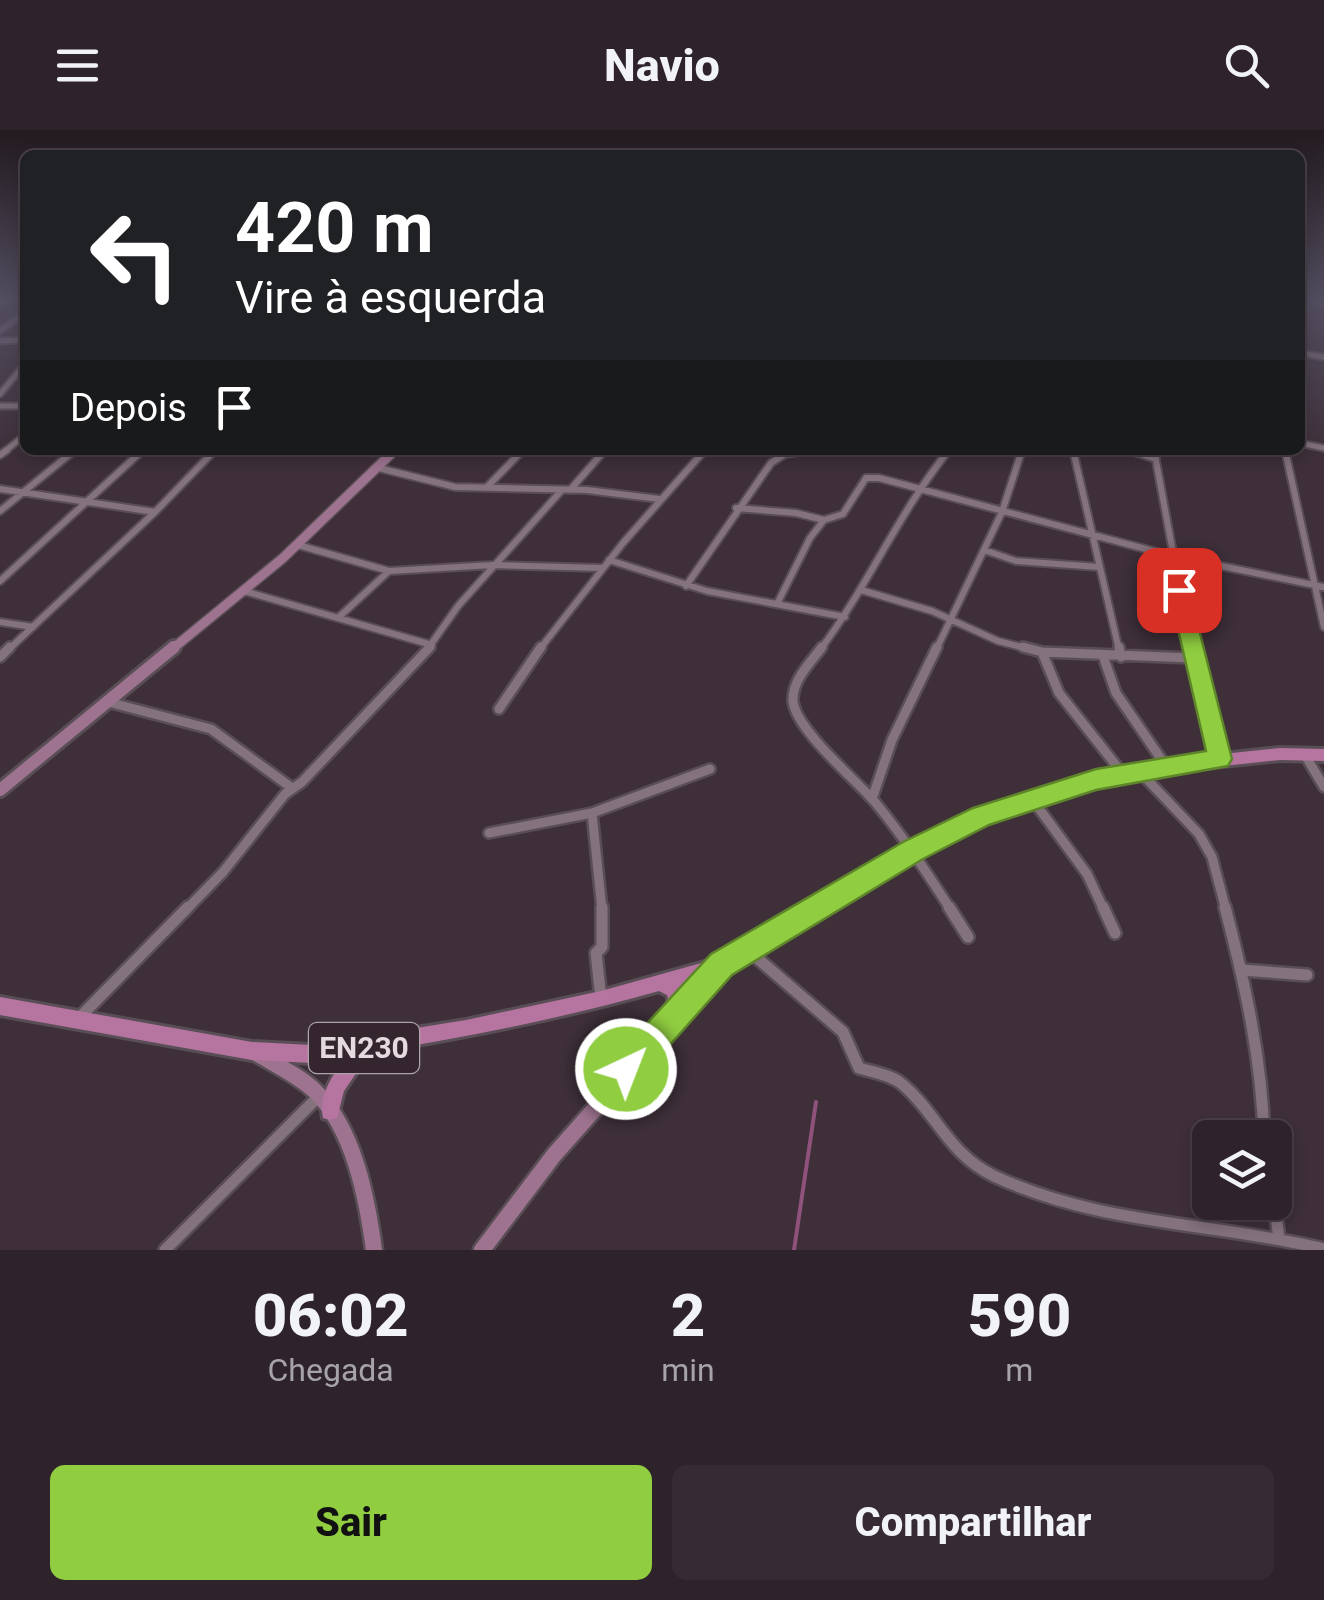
<!DOCTYPE html>
<html lang="pt">
<head>
<meta charset="utf-8">
<style>
	:root { --surface:#2e232b; --page:#362b33; --text:#f1f3f6; --muted:#a7a4a9; --line:#494047; --accent:#90cd41 }
	body { margin:0; font-family:Roboto,sans-serif; background:var(--page); color:var(--text); height:100vh; display:flex; flex-direction:column; font-size:38px; white-space:nowrap }
	* { box-sizing:border-box; margin:0 }
	p { font-size:32px; color:var(--muted) }
	.icon { flex:none; width:55px; height:55px; fill:none; stroke:currentColor; stroke-width:2; stroke-linecap:round; stroke-linejoin:round }
	.map { position:relative; height:1120px; overflow:hidden }
	.sheet { display:flex; flex-direction:column; background:var(--surface); flex:1 }
	.sheet>* { flex:none }
	.guide { position:absolute; left:20px; top:20px; width:1285px; height:305px; border-radius:15px; box-shadow:0 5px 15px #0003,0 0 0 2px var(--line); background:#202124; color:#fff; overflow:hidden }
	.buttons { position:absolute; left:1192px; top:990px; display:grid; gap:20px }
	.buttons a { display:grid; place-items:center; width:100px; height:100px; border-radius:15px; background:var(--surface); box-shadow:0 5px 15px #0003,0 0 0 2px var(--line); font-size:50px }
	.pin { position:absolute; display:grid; place-items:center; width:85px; height:85px; color:#fff; margin:-42px; border-radius:20px; box-shadow:0 5px 15px #0006 }
	.me { position:absolute; width:110px; margin:-55px; rotate:43deg; stroke-linejoin:round; filter:drop-shadow(0 0 8px #0008) }
	.turn { display:flex; align-items:center; gap:35px; height:210px; padding:0 50px; font-size:45px }
	.turn .icon { width:130px; height:130px; stroke-width:2.5 }
	.turn b { display:block; font-size:70px; line-height:85px }
	.then { display:flex; align-items:center; height:95px; padding:0 50px; background:#0003; gap:20px; font-size:38px }
	.eta { display:flex; justify-content:space-evenly; align-items:center; height:170px; text-align:center }
	.eta b { font-size:60px; font-weight:800; line-height:70px }
	.cta { display:flex; gap:20px; margin-top:auto; padding:20px 50px }
	.cta a { flex:1; height:115px; border-radius:15px; background:var(--accent); color:#111; font-size:40px; font-weight:800; line-height:115px; text-align:center }
	.cta a+a { background:var(--page); color:var(--text) }
	header { display:flex; justify-content:space-between; align-items:center; height:130px; padding:0 50px; background:var(--surface); font-size:45px; font-weight:800 }
	.map>svg:first-child { display:block }
	.lines { fill:none; stroke-linecap:round; stroke-linejoin:round }
	.stream { stroke:#8f527c; stroke-width:4 }
	.street-far3-casing { stroke:#5a4e56; stroke-width:9 }
	.street-far2-casing { stroke:#5a4e56; stroke-width:10 }
	.street-far1-casing { stroke:#5a4e56; stroke-width:14 }
	.street-casing { stroke:#5a4e56; stroke-width:16 }
	.secondary-far2-casing { stroke:#5a4e56; stroke-width:12 }
	.secondary-far1-casing { stroke:#5a4e56; stroke-width:18 }
	.secondary-casing { stroke:#5a4e56; stroke-width:21 }
	.primary-casing { stroke:#5a4e56; stroke-width:6 }
	.street-far3 { stroke:#84727d; stroke-width:5 }
	.street-far2 { stroke:#84727d; stroke-width:6 }
	.street-far1 { stroke:#84727d; stroke-width:9 }
	.street { stroke:#84727d; stroke-width:11 }
	.secondary-far2 { stroke:#9d738f; stroke-width:9 }
	.secondary-far1 { stroke:#9d738f; stroke-width:12 }
	.secondary { stroke:#9d738f; stroke-width:16 }
	.primary { fill:#b674a0; fill-rule:evenodd }
	.route { fill:#90cd41; stroke:#5e852a; stroke-width:2.5 }
	.labels { text-anchor:middle; stroke-width:10; stroke-linejoin:round; paint-order:stroke }
	.shield { fill:#34252f; stroke:#afa4ab; stroke-width:2.5 }
	.shield-label { font-size:30px; font-weight:bold; fill:#e4dae0 }
</style>
</head>
<body>
<header><svg class="icon" aria-label="menu" viewBox="0 0 24 24"><path d="M4 6h16M4 12h16M4 18h16"/></svg>Navio<svg class="icon" aria-label="search" viewBox="0 0 24 24"><circle cx="10" cy="10" r="6"/><path d="M15 15l6 6"/></svg></header>
<div class="map">
<svg width="1324" height="1120" viewBox="0 0 1324 1120">
	<rect width="100%" height="100%" fill="#3e2f39"/>
	<g class="lines">
		<path class="stream" d="M794 1120 816 972"/>
		<g class="street-far3-casing">
			<path id="street-far3" d="M1309 170 1324 173
				M0 173 4 170
				M0 201 25 182
				M0 211 25 210
				M1300 223 1324 227
				M0 264 25 234
				M0 276H25
				M1300 313 1324 318
				M1128 320 1134 322
				M4 322 25 305
				M797 322 810 320"/>
		</g>
		<g class="street-far2-casing">
			<path id="street-far2" d="M1073 320 1119 520
				M1128 320 1156 329
				M1154 320 1191 520
				M1285 320 1324 497
				M0 325 7 320
				M379 338 455 357 587 360 659 369
				M487 357 523 320
				M0 359 155 382
				M570 360 605 320
				M736 378 796 383 824 390 810 408 778 472
				M0 381 75 320
				M824 390 843 384 866 348H879L1172 426 1324 457
				M298 415 389 441
				M984 420 1016 431 1099 437
				M609 430 707 461 845 487
				M0 451 143 320
				M686 456 771 333 785 324 810 320
				M861 460 932 481 998 511 1033 520
				M244 461 432 515
				M339 487 389 441 493 435 602 438
				M0 492 33 497
				M8 520 155 382 215 320
				M427 520 458 476 561 361
				M539 520 623 413 705 320
				M820 520C868 456 899 382 949 320
				M936 520 1002 382 1022 320"/>
		</g>
		<g class="street-far1-casing">
			<path id="street-far1" d="M822 517C811 532 792 550 793 571 796 600 856 650 875 672 903 706 927 743 951 780
				M1023 517 1042 522 1192 528
				M1119 517 1121 527
				M1190 517 1220 629
				M1042 522 1059 563 1123 644
				M1103 526 1116 563 1166 636
				M0 527 10 517
				M108 572 211 599 292 658
				M499 579 541 517
				M1305 625 1324 657
				M1140 642 1199 704 1212 727 1226 780
				M872 669 892 610 937 517
				M1032 669 1087 744 1104 780
				M592 683 602 780
				M489 703 592 683 710 639
				M186 780 223 742 285 664 302 652 430 517"/>
		</g>
		<g class="street-casing">
			<path id="street" d="M949 777 968 807
				M1103 777 1115 803
				M1225 777C1245 853 1262 930 1264 1008
				M749 821 843 902 859 938C872 942 892 945 902 954 936 982 948 1024 994 1046 1101 1096 1213 1092 1324 1119
				M1242 840 1307 845
				M601 869 596 823 602 817V777
				M78 889 188 777
				M1274 1072 1279 1108
				M165 1120 317 968"/>
		</g>
		<g class="secondary-far2-casing">
			<path id="secondary-far2" d="M171 520 283 428 395 320"/>
		</g>
		<g class="secondary-far1-casing">
			<path id="secondary-far1" d="M0 660 174 517"/>
		</g>
		<g class="secondary-casing">
			<path id="secondary" d="M256 923C276 935 298 945 315 961 354 999 367 1068 374 1120
				M482 1120 554 1025 722 835"/>
		</g>
		<g class="primary-casing">
			<path id="primary" d="M1280 618 1324 619V631L1280 630 1166 642 1096 656 986 691 918 726 728 841 681 855 687 883 684 889 678 892 672 889 667 865 659 861C564 888 467 907 370 923L344 961 337 988 330 990 323 988C318 965 333 945 346 927L311 933 252 930 0 885V867L252 912 311 915 466 890 601 861 719 828 908 716 977 682 1032 663 1096 644 1166 630Z"/>
		</g>
		<use href="#street-far3" class="street-far3"/>
		<use href="#street-far2" class="street-far2"/>
		<use href="#street-far1" class="street-far1"/>
		<use href="#street" class="street"/>
		<use href="#secondary-far2" class="secondary-far2"/>
		<use href="#secondary-far1" class="secondary-far1"/>
		<use href="#secondary" class="secondary"/>
		<use href="#primary" class="primary"/>
	</g>
	<linearGradient id="sky" x2="0" y2="1"><stop stop-color="#221a1f"/><stop offset="0.52" stop-color="#524d5f"/><stop offset="1" stop-color="#524d5f" stop-opacity="0"/></linearGradient>
	<rect width="1324" height="327" fill="url(#sky)"/>
	<path class="route" d="M1179 453 1189 460 1232 629 1228 636 1096 660 989 695 923 729 732 845 638 951 626 956 615 951 610 939 615 928 711 824 903 712 973 678 1096 639 1206 621 1169 460Z"/>
	<g class="labels">
		<rect class="shield" x="309" y="893" width="110" height="50" rx="8"/>
		<g class="shield-label">
			<text x="364" y="928">EN230</text>
		</g>
	</g>
</svg>
<div class="buttons">
<a><svg class="icon" aria-label="layers" viewBox="0 0 24 24"><path d="M12 4l9 5-9 5-9-5zM3 14l9 5 9-5"/></svg></a>
</div>
<div class="pin" style="left:1179px;top:460px;background:#d93025"><svg class="icon" aria-label="arrive" viewBox="0 0 24 24"><path d="M6 21V4h12l-3 4 3 4H6"/></svg></div>
<svg class="me" style="left:626px;top:939px" viewBox="-20 -20 40 40"><circle r="17" fill="#90cd41" stroke="#fff" stroke-width="3"/><path d="M0-11L8 9 0 5-8 9z" fill="#fff"/></svg>
<div class="guide">
<div class="turn"><svg class="icon" aria-label="left" viewBox="0 0 24 24"><path d="M17 20v-9H6M10 6l-5 5 5 5"/></svg><div><b>420 m</b>Vire à esquerda</div></div>
<div class="then">Depois<svg class="icon" aria-label="arrive" viewBox="0 0 24 24"><path d="M6 21V4h12l-3 4 3 4H6"/></svg></div>
</div>
</div>
<section class="sheet">
<div class="eta">
<div><b>06:02</b><p>Chegada</p></div>
<div><b>2</b><p>min</p></div>
<div><b>590</b><p>m</p></div>
</div>
<div class="cta"><a>Sair</a><a>Compartilhar</a></div>
</section>
</body>
</html>
